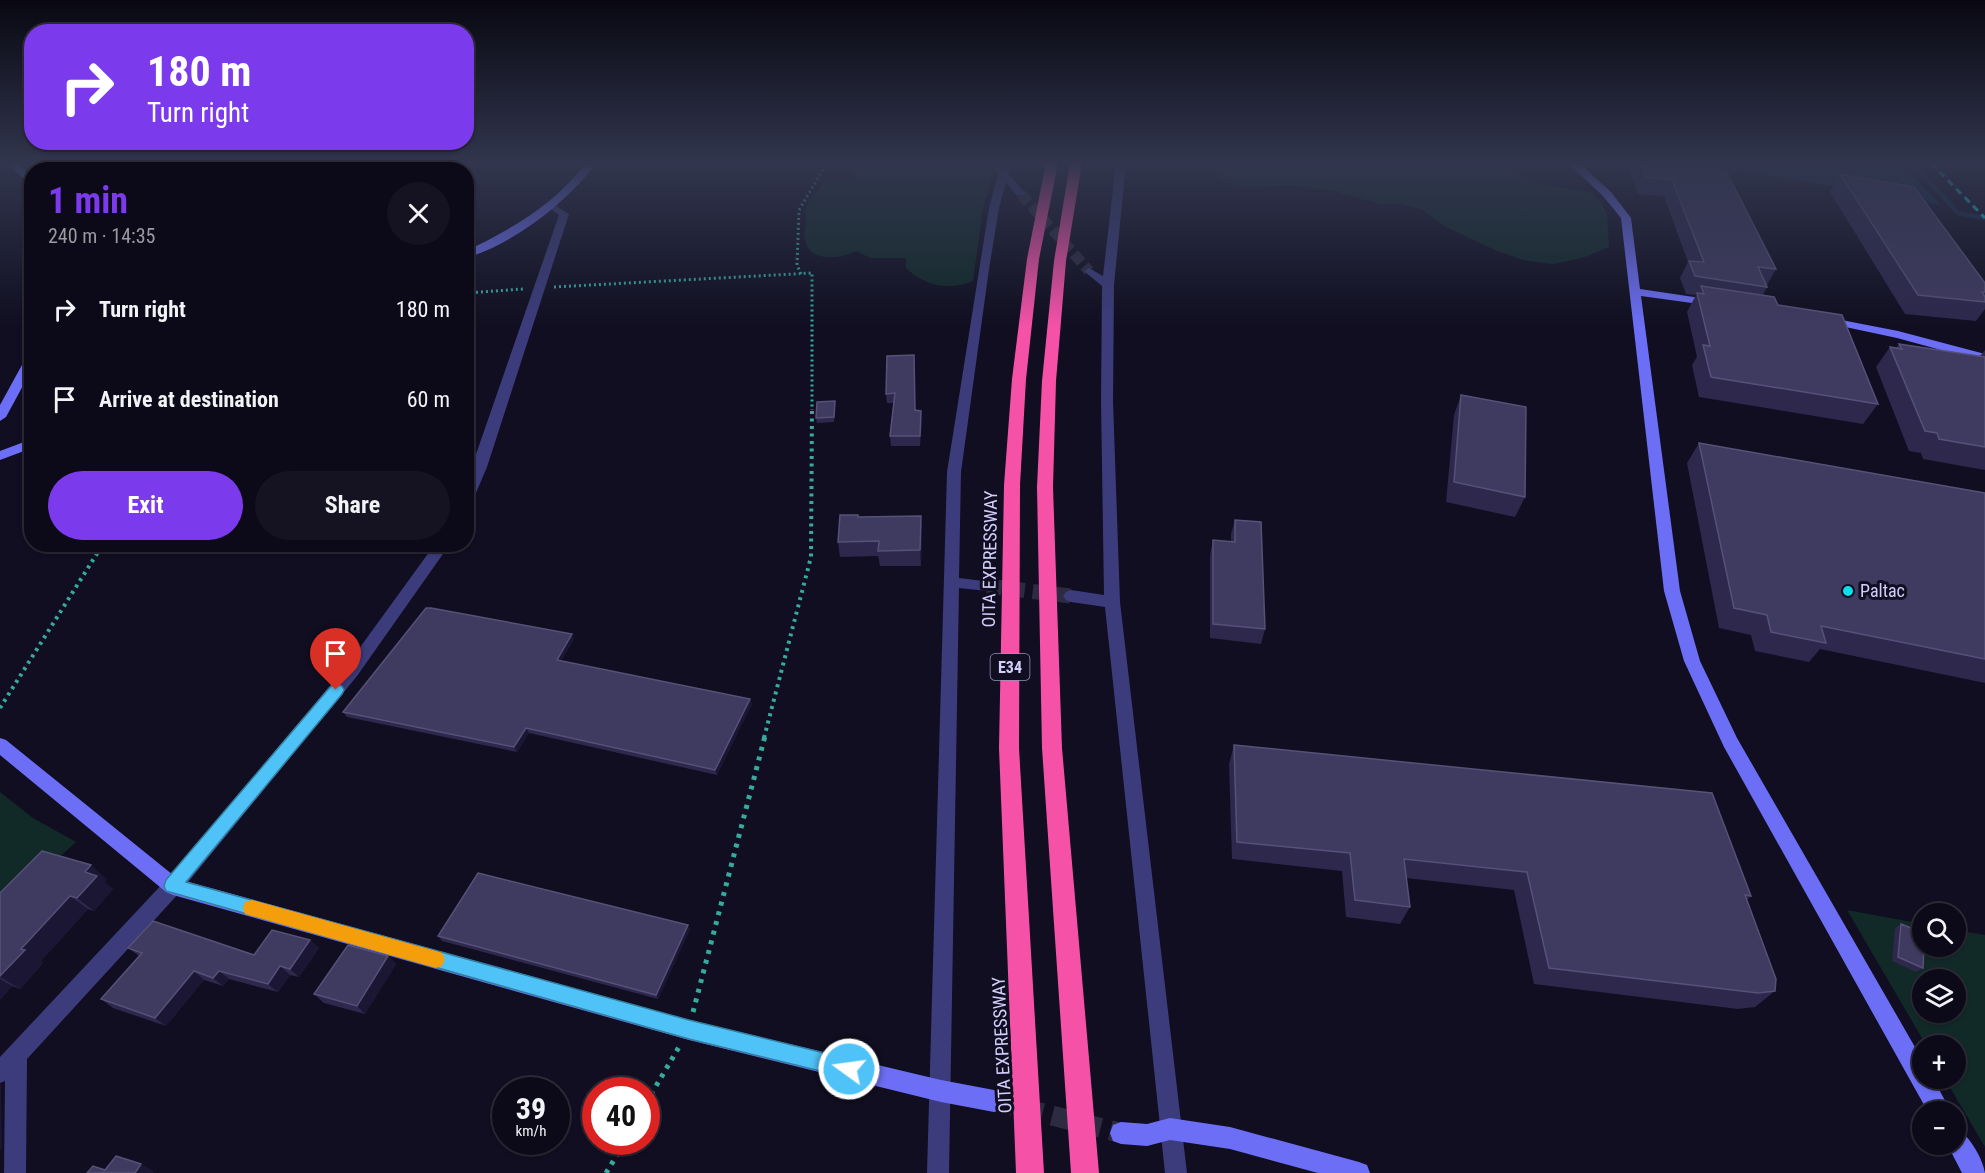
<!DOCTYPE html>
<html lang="en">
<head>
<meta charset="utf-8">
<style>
	:root { --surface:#0c0a18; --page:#151321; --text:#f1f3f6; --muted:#9a9aa2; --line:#2c2b37; --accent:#7c3aed }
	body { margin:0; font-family:"Roboto Condensed",sans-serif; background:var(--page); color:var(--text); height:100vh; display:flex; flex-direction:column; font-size:22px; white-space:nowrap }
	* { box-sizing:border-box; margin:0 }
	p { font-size:20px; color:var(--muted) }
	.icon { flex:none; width:33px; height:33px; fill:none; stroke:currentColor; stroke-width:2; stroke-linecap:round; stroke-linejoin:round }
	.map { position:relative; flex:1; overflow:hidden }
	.details { position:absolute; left:24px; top:162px; width:450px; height:390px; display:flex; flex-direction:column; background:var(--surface); border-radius:24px; box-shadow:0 2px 4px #0004,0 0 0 2px var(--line) }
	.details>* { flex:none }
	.hud { position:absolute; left:24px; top:24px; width:450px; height:126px; border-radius:24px; box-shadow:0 2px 4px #0004,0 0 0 2px var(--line); background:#7c3aed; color:#fff; overflow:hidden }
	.tools { position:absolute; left:1912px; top:903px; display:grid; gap:12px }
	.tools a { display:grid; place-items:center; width:54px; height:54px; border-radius:50%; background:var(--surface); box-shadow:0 2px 4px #0004,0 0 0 2px var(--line); font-size:30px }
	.speed { position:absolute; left:492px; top:1077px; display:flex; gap:12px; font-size:30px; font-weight:700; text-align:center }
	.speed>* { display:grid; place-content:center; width:78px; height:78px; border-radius:50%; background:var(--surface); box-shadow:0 2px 4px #0004,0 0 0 2px var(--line); line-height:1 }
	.speed small { font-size:15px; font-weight:400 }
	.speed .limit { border:9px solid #d22; background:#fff; color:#111 }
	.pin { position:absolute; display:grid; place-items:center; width:51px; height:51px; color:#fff; margin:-62px -26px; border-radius:50% 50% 50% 0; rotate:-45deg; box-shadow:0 0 6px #0007 }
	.pin .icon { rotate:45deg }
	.me { position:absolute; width:66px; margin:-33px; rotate:284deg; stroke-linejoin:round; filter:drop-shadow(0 0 4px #0008) }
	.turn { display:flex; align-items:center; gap:21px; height:126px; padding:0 24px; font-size:27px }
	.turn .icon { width:78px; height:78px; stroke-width:2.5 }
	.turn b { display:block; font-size:42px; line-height:51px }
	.round { display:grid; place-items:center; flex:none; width:63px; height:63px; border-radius:32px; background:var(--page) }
	.headline { display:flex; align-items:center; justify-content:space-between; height:102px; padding:0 24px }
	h1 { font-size:36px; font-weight:700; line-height:45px; color:var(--accent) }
	.button { display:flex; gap:12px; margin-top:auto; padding:12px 24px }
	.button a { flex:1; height:69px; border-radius:36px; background:var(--accent); color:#fff; font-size:24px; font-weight:700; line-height:69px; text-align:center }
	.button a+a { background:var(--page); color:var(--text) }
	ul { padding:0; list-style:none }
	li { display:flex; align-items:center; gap:18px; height:90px; padding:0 24px }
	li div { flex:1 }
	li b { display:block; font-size:22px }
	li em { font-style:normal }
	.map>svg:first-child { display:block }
	.green { fill:#112927; fill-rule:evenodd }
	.water { fill:#112846 }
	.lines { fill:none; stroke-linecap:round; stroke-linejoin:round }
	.stream { stroke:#112846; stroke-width:4.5 }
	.street-tunnel-far1 { stroke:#2d2b41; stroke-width:11; stroke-dasharray:11 5; stroke-linecap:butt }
	.street-tunnel { stroke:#2d2b41; stroke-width:15; stroke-dasharray:15 8; stroke-linecap:butt }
	.secondary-tunnel { stroke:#2d2b41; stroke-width:20; stroke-dasharray:20 10; stroke-linecap:butt }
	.path-far2 { stroke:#35ab9e; stroke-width:3; stroke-dasharray:2 3; stroke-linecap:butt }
	.path-far1 { stroke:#35ab9e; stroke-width:4; stroke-dasharray:3 4.5; stroke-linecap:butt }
	.path { stroke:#35ab9e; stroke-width:5; stroke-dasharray:4 6; stroke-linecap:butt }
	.street { fill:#3c3c7c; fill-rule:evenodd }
	.secondary { fill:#6c6ff6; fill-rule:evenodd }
	.highway { fill:#f552a7; fill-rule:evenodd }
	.rail { stroke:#0eddea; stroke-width:3; stroke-dasharray:7 5; stroke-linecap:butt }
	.wall { fill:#2d284c }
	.shaded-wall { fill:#1a1633 }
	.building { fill:#3f3a5f; stroke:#565178; stroke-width:1.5 }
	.route { fill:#4fc3f7; stroke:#337fa1; stroke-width:1.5 }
	.slow { fill:#f59e0b }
	.poi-dot { fill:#0eddea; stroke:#100e20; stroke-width:2 }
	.labels { text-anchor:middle; stroke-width:6; stroke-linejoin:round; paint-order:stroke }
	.shield { fill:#100e20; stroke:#9895ba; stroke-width:1.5 }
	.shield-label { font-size:16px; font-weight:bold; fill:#d3cffc }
	.street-label { font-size:18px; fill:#d3cffc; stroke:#100e20 }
	.poi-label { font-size:18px; fill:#d3cffc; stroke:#100e20; text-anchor:start }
</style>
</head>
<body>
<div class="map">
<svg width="1985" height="1173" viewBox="0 0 1985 1173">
	<rect width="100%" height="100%" fill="#100e20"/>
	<path class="green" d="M833 163H984L989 165 993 172 983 209 973 281C948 291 925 286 906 268V258H871L856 251C840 259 810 263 805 240 803 233 806 227 806 221 806 216 804 213 806 208 809 197 819 190 825 181L849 179 855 175 850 166Z
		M1195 163H1503L1537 183 1589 192 1601 201 1607 215 1609 247 1585 257 1553 264 1523 260 1495 250 1444 226 1421 209 1401 204H1381L1334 191 1290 185 1247 188 1235 187 1220 180 1217 172Z
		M0 792 33 818 76 842 0 911Z
		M1847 910 1923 924V946H1956V930L1985 935V1147L1945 1079 1956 1078V1046L1926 1045ZM1923 980H1956V1012H1923Z"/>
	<path class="water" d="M1697 163H1900L1941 205Z"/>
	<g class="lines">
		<path class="stream" d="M1912 163 1958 213 1985 218"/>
		<path class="street-tunnel-far1" d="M1021 194 1089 271"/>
		<path class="street-tunnel" d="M987 586 1071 596"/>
		<path class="secondary-tunnel" d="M994 1101 1121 1133"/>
		<path class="path-far2" d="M105 170 111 163
			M339 170 343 163
			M801 274 797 265 799 210 827 163
			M554 287 812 273V410
			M466 293 523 289"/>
		<path class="path-far1" d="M0 708 103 544
			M764 738 811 557 812 408"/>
		<path class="path" d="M693 1012 765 736
			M646 1103 679 1047
			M606 1173 625 1142"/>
		<path class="street" d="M989 163H1011L1008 173 1026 194 1017 196 1006 182 999 208 989 269 961 472 959 578 992 582 994 586 992 590 987 591 959 588 949 1173H927L947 472 989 208 998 174Z
			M1116 163H1126L1114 285 1113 401 1120 602 1187 1173H1165L1105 607 1071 602 1066 600 1063 596 1066 592 1071 590 1104 595 1101 401 1102 286 1084 271 1089 268 1103 276Z
			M550 202 569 214 487 467 473 500 466 505V483L559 215 545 205Z
			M435 544H450L357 676 180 892 27 1059 26 1173H4L5 1081 0 1083V1057L166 880 345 668Z"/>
		<path class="secondary" d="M6 163H17L32 177V186Z
			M586 163H596C568 202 513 244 466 258V251C512 229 555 204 586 163Z
			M1568 163H1579L1611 192 1631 218 1640 289 1714 300 1720 303 1714 306 1641 296 1680 591 1700 661 1737 738 1923 1061V1078H1933L1951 1112H1928L1724 747 1684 661 1664 591 1621 218 1603 196Z
			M1826 317 1898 331 1985 354V362L1897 338 1822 322 1820 320Z
			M28 354H32V369L6 417 0 421V405Z
			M32 439V448L0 460V451Z
			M0 738 6 740 178 879 689 1020 941 1080 994 1090 1002 1093 1005 1101 1002 1109 994 1112 941 1102 689 1040 173 895 166 892 0 755Z
			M1170 1118 1230 1127 1359 1162 1367 1165 1370 1173H1318L1230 1149 1170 1140 1147 1146 1121 1144 1113 1141 1110 1133 1113 1125 1121 1122 1147 1124Z
			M1956 1129C1969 1134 1983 1159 1985 1173H1962L1947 1144H1956Z"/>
		<path class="highway" d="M1046 163H1058L1039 259 1026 379 1020 485 1019 748 1044 1173H1016L999 748 1004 485 1012 379 1027 259Z
			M1070 163H1082L1066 261 1056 381 1053 487 1062 748 1099 1173H1071L1042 748 1037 487 1042 381 1054 261Z"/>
		<path class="rail" d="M1931 163 1985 218"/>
	</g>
	<path class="wall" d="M1628 163H1722L1776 269 1767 285V287L1763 295 1778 305 1878 404 1863 424 1699 397 1692 365 1697 357 1687 312 1696 295 1686 294 1680 278 1688 262 1664 196 1638 194 1627 165Z
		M1840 174 1985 283V309L1976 321 1905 314 1830 192Z
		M1899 344 1980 356 1985 350V470L1923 459 1921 453 1909 451 1876 367 1890 347 1896 348Z
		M887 356 916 410 921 411 922 420 920 446H891L890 436 894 403H887L886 394Z
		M1461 395 1525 497 1515 517 1446 502 1454 415Z
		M835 401V406L834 422 817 423 816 418Z
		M1699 443 1985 493V683L1820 649 1809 662 1755 651 1751 635 1719 628 1687 463Z
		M921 516 922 531 921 566H880L878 556 840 557 838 542 858 517Z
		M1235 520 1265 629 1261 644 1210 638V555L1213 540 1231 542V534Z
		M574 639 561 661 750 699 752 704 717 775 529 733 517 752 347 717 343 712Z
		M1234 745 1751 896 1747 900 1775 991 1755 1007 1738 1009 1534 984 1514 890 1406 878 1410 907 1400 924 1346 917 1342 871 1232 859 1229 764Z
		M107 879 104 882 113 889 94 911 88 909 41 961 43 963 20 989 12 986 1 999 0 998V893Z
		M1901 924 1923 968 1916 972 1892 961 1895 928Z
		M688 925 690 929 658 999 442 941 438 936Z
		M310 940 319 948 299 977 290 975 278 992 229 979 223 986 204 980 166 1026 113 1008 101 999 139 956 128 948 254 955Z
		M388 956 396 964 365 1014 324 1003 314 994Z"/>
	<path class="shaded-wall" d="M921 411 922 420 920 446V436Z
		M921 516 922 531 921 566 920 550Z
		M572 634 574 639 559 665 557 660Z
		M750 699 752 704 717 775 715 770Z
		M526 728 529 733 517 752 514 747Z
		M91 865 107 879 104 882 113 889 94 911 77 898 85 872Z
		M70 896 88 909 41 961 43 963 20 989 0 977 21 949Z
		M688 925 690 929 658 999 656 995Z
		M310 940 319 948 299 977 290 969Z
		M388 956 396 964 365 1014 357 1006Z
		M280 966 290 975 278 992 268 984Z
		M194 971 204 980 166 1026 155 1018Z
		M219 971 229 979 223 986 213 978Z
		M0 979 12 986 1 999 0 998Z
		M0 1084 1 1085 2 1148 0 1150Z
		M141 1164 154 1171 153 1173H135Z"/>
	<path class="building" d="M1640 163H1722L1776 269 1758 267 1767 287 1695 276 1689 261 1704 262 1672 180 1645 177Z
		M1840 174 1914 187 1985 283V292H1982L1985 297V302L1918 295Z
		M1701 286 1774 297 1778 305 1842 315 1878 404 1711 377 1703 345 1710 346 1697 293 1704 294Z
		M1899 344 1985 357V447L1939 439 1937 433 1925 431 1890 347 1902 349Z
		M914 355 915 410 921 411 920 436H890L895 393 886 394 887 356Z
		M1461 395 1526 407 1525 497 1454 482Z
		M835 401 834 417 816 418 817 402Z
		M1699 443 1985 493V659L1821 626 1826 643 1771 632 1767 615 1734 608Z
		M840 515H858V517L921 516 920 550 878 551 879 541 838 542Z
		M1235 520 1261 522 1265 629 1213 624V540L1235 542Z
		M426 608H431L572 634 557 660 750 699 715 770 526 728 514 747 343 712Z
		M1234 745 1712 793 1751 896 1745 895 1776 979 1775 991 1758 993 1549 968 1527 872 1404 859 1410 907 1355 900 1350 853 1237 842Z
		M42 851 91 865 85 872 97 876 77 898 70 896 21 949 25 950 0 976V893Z
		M478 873 688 925 656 995 438 936Z
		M153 921 254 955 272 930 310 940 290 969 280 966 268 984 219 971 213 978 194 971 155 1018 101 999 142 953 128 948Z
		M1901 924 1923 933V946H1924L1923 968 1898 957Z
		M348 945 388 956 357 1006 314 994Z
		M116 1156 141 1164 135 1173H87L93 1166 105 1170Z"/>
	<linearGradient id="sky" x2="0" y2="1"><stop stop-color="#090812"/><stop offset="0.5" stop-color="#31364e"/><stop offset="1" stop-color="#31364e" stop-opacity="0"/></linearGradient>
	<rect width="1985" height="327" fill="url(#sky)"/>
	<path class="route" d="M336 684 342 686 344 690 342 694 186 882 689 1020 849 1059 856 1062 859 1069 856 1076 849 1078 689 1039 166 891 164 886 166 880 331 686Z"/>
	<path class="slow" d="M252 900 436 951 442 953 445 959 442 966 436 968 252 916 245 914 243 908 245 902Z"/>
	<circle class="poi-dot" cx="1848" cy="591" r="6"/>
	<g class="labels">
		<rect class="shield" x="990.5" y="654" width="39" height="26" rx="4.5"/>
		<g class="shield-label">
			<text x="1010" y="673">E34</text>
		</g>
		<g class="street-label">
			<text transform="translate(990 559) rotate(-89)" y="6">OITA EXPRESSWAY</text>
			<text transform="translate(1002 1045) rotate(-93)" y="6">OITA EXPRESSWAY</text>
		</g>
		<g class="poi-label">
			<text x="1860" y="597">Paltac</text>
		</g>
	</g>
</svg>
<div class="tools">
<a><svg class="icon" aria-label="search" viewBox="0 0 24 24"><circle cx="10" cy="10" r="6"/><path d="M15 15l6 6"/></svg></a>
<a><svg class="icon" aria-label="layers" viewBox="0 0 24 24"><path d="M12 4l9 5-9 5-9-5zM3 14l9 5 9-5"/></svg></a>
<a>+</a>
<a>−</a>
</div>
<div class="speed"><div>39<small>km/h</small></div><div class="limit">40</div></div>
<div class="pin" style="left:336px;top:690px;background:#d93025"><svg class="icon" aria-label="arrive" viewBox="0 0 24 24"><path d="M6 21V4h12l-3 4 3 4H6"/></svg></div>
<svg class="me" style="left:849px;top:1069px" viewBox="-20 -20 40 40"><circle r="17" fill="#4fc3f7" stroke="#fff" stroke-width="3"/><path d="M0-11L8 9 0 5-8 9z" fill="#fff"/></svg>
<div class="hud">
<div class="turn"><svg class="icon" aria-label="right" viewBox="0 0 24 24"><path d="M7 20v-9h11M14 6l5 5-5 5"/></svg><div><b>180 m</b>Turn right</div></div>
</div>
<section class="details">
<div class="headline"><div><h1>1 min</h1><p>240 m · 14:35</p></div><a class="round"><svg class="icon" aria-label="close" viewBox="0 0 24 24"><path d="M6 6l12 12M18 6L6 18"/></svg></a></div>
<ul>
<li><svg class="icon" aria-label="right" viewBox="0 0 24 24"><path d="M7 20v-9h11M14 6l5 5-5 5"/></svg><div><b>Turn right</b></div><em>180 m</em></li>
<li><svg class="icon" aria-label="arrive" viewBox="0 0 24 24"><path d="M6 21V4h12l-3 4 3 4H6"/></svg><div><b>Arrive at destination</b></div><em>60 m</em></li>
</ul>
<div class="button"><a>Exit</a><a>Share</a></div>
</section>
</div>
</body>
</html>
